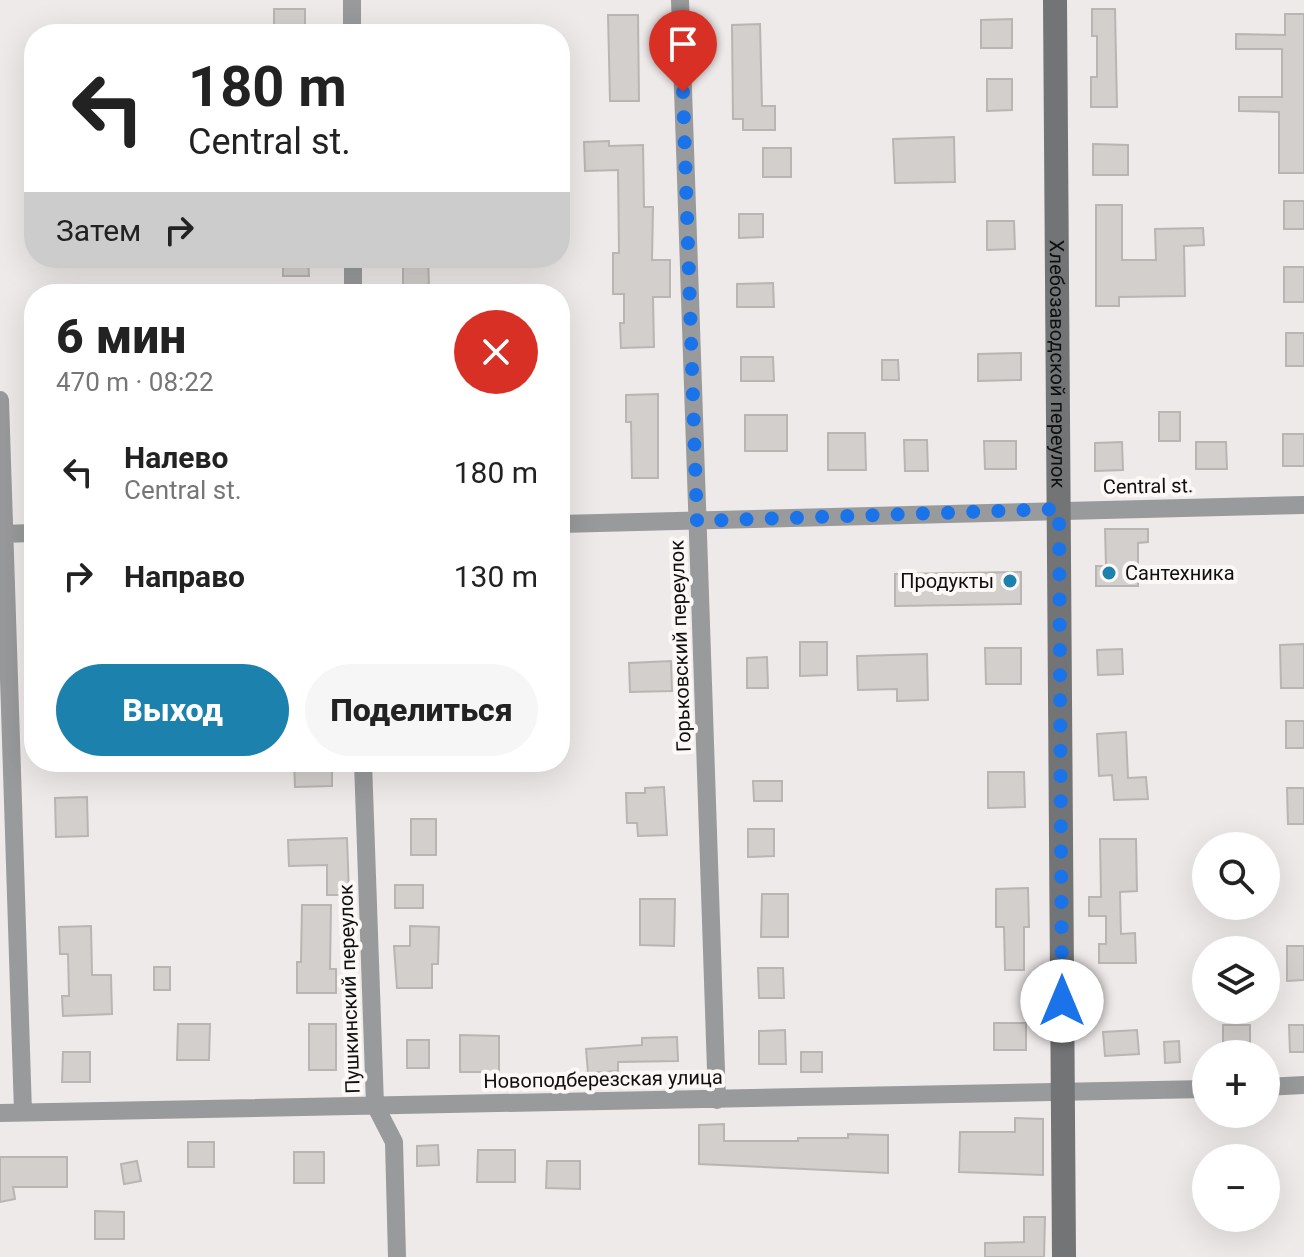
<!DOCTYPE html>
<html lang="ru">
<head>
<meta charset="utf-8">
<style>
	:root { --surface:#fff; --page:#f6f6f6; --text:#222; --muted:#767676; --accent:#1c81ac }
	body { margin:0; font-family:Roboto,sans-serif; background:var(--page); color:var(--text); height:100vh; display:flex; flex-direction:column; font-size:30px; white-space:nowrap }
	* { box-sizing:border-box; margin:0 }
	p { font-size:26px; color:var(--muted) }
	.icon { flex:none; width:44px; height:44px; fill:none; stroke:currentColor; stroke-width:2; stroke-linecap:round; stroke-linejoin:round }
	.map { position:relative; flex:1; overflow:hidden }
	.panel { position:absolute; left:24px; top:284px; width:546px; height:488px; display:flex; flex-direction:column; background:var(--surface); border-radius:32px; box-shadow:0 8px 32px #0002 }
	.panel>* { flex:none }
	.banner { position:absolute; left:24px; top:24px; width:546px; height:244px; border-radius:32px; box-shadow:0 8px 32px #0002; background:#fff; color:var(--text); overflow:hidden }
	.tools { position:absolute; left:1192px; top:832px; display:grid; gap:16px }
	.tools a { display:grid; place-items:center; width:88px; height:88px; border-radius:50%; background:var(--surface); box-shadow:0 8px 32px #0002; font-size:40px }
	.pin { position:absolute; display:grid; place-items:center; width:68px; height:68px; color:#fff; margin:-82px -34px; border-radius:50% 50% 50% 0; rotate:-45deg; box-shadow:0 0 8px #0007 }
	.pin .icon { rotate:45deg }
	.me { position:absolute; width:88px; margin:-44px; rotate:0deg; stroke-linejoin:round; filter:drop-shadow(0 0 6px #0008) }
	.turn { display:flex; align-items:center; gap:28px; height:168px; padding:0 32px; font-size:36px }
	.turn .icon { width:104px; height:104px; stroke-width:2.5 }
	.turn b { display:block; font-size:56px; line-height:68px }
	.then { display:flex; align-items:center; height:76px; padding:0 32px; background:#0003; gap:16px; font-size:30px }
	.round { display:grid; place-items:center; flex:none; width:84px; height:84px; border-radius:42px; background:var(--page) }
	.head { display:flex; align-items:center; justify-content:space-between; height:136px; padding:0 32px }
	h1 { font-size:48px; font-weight:800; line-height:60px }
	.primary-button { display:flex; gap:16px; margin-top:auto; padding:16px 32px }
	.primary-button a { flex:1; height:92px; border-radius:48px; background:var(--accent); color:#fff; font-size:32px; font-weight:800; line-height:92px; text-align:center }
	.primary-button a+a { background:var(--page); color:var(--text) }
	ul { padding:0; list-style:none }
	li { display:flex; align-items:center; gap:24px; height:104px; padding:0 32px }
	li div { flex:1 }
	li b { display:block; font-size:30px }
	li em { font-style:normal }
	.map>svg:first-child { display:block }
	.building { fill:#d2cfcd; stroke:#b8b5b3; stroke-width:2 }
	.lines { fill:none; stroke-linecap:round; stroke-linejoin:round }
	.street { stroke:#999a9b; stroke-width:18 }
	.secondary { stroke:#727475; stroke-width:24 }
	.route { stroke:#1a73e8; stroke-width:14; stroke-dasharray:0 25.2 }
	.poi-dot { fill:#1c81ac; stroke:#fbf8f6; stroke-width:3 }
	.labels { text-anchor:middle; stroke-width:8; stroke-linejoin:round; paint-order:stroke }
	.street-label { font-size:20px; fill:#100f0f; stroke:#fbf8f6 }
	.poi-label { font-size:20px; fill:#100f0f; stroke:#fbf8f6; text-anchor:start }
</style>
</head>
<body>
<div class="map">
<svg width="1304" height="1257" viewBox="0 0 1304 1257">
	<rect width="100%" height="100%" fill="#eeeae9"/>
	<path class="building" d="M274 9H305V34H274Z
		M1092 9H1115L1117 107H1091V77H1097V36H1092Z
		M1285 14H1304V173H1279V112L1239 111V97H1282V49H1236V34L1285 35Z
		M608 15H638L639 101H610Z
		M1012 19V48H981V20Z
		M760 24 762 106H775V130H743V119H733L732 25Z
		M987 79H1012V110L987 111Z
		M954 137 955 182 895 183 893 139Z
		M609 141V146L643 145 644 207H653L652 260H670V297H653L654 347 621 348 620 323H624V294H613V253H619L618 170 585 171 584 142Z
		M1093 144 1128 145V175H1093Z
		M763 148H791V177H763Z
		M1284 201H1304V229H1284Z
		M1096 205H1122V260H1156L1155 229 1203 228 1204 245 1184 246 1185 296 1119 297V306H1096Z
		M739 214H763V237L739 238Z
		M987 221H1014L1015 249 987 250Z
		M283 258H308L309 276H283Z
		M403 259H428L429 287H403Z
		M1284 267H1304V302H1284Z
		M773 283 774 307H737V284Z
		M1286 333H1304V366H1286Z
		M1021 353V380L978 381V354Z
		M741 357H773L774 381H741Z
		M882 360H898L899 380H882Z
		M658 394V478H632L631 422H626V395Z
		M1159 412H1180V441H1159Z
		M745 415H787V451H745Z
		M828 433H865L866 470H828Z
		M1283 434H1304V466H1283Z
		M904 440H927L928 471H905Z
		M984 441H1016V469H985Z
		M1122 442 1123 470 1095 471V443Z
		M1196 442H1226L1227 469H1196Z
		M1105 529H1148V542L1138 543V586H1096V566H1106Z
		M1021 572V604L895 606V574Z
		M800 642H827V675L800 676Z
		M1304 644V688H1281L1280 645Z
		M985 648H1021V684H986Z
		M1122 649 1123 674 1098 675 1097 650Z
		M927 654 928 700 897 701V689L858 690 857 656Z
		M767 657 768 688H747V658Z
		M671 661 672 691 630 692 629 663Z
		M1286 721H1304V748H1286Z
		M1126 732 1128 778 1146 777 1148 799 1114 800 1112 775 1099 776 1097 734Z
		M294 762H332V786L295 787Z
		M988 772H1024L1025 807 988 808Z
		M753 781H782V801H754Z
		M664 787 667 835 638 836 637 823H627L626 793H645V788Z
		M1287 788H1304V824H1288Z
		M87 797 88 836 56 837 55 798Z
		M411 819H436V855H411Z
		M748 829H774V856L748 857Z
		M347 838 349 895H327V865L289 866 288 840Z
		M1100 839H1136L1137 891 1120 892 1121 934 1135 933 1136 963H1099V944H1106V916H1089V897H1101Z
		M395 885H423V908H395Z
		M1028 888 1029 927H1024V970H1005L1004 927H996V889Z
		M762 894H788V937H761Z
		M640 899H675L674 946 640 945Z
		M302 905H331L330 969H336V993H297V962H301Z
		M91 926 92 975H111L112 1014 63 1016 62 996H69L68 954H60L59 927Z
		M410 926 439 927 438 964H432V988H397L394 946H410Z
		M1287 946H1304V980L1287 981Z
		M154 967H170V990H154Z
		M758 968H783L784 998H759Z
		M994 1023H1026V1050H994Z
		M178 1024H210L209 1060H177Z
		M309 1024H336V1070H309Z
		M1223 1025H1250V1053H1223Z
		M1289 1025H1304V1052H1290Z
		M785 1030 786 1064H759V1031Z
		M1137 1030 1139 1054 1105 1056 1103 1032Z
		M460 1035 499 1036V1072H460Z
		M677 1037 678 1061 618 1062V1071L588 1073 586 1049 642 1045V1038Z
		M407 1040H429V1068H407Z
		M1179 1041 1180 1062 1165 1063 1164 1042Z
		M63 1052H90V1082H62Z
		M801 1052H822V1072H801Z
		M1015 1118 1043 1119V1175L959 1172 960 1132H1015Z
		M724 1124V1141H798V1138H848V1134L888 1135V1173L699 1164V1125Z
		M188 1142H214V1167H188Z
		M438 1145 439 1165 417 1166V1146Z
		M478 1150H515V1182H477Z
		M294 1152H324V1183H294Z
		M0 1157H67V1187H13L15 1199 0 1202Z
		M137 1161 141 1181 124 1184 121 1164Z
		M547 1161H580V1189L546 1188Z
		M95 1211 124 1212V1239H95Z
		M1024 1217H1045L1044 1257H985V1243L1024 1242Z"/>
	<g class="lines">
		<path class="street" d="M352 0V34
			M680 0 717 1100
			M353 258V294
			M0 400 23 1112
			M560 524 1304 505
			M0 534 34 533
			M363 762 375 1105 394 1142 397 1257
			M1266 1087 1304 1085
			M0 1113 1206 1089"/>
		<path class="secondary" id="s1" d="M1055 0 1064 1257"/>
	</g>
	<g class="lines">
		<path class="route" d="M683 92 697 521 1059 509 1062 1001"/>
	</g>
	<g class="poi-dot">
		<circle cx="1109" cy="573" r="8"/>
		<circle cx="1010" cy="581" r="8"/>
	</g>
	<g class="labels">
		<g class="street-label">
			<text dy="7" stroke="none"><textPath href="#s1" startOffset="364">Хлебозаводской переулок</textPath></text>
			<text transform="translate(1148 486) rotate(-1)" y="7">Central st.</text>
			<text transform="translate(680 646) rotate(-92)" y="7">Горьковский переулок</text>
			<text transform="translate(349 989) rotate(-92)" y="7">Пушкинский переулок</text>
			<text transform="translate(603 1079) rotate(-1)" y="7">Новоподберезская улица</text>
		</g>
		<g class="poi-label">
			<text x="1125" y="580">Сантехника</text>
			<text x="994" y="588" text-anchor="end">Продукты</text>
		</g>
	</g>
</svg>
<div class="tools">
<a><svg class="icon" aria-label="search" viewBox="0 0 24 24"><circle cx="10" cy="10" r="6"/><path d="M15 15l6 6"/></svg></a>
<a><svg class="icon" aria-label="layers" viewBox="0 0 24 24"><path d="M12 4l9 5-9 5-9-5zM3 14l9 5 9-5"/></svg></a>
<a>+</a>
<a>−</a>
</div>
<div class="pin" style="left:683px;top:92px;background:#d93025"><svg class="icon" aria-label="arrive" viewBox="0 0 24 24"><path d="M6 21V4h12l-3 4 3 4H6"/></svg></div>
<svg class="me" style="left:1062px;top:1001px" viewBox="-20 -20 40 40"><circle r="19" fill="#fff"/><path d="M0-13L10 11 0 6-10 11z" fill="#1a73e8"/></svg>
<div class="banner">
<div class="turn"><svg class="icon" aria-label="left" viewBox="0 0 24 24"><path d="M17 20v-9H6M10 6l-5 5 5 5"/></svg><div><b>180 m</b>Central st.</div></div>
<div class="then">Затем<svg class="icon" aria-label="right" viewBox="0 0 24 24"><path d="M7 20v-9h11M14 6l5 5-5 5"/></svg></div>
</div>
<section class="panel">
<div class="head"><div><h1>6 мин</h1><p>470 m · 08:22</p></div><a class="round" style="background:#d93025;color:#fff"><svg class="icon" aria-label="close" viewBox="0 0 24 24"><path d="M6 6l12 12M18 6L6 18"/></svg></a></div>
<ul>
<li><svg class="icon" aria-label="left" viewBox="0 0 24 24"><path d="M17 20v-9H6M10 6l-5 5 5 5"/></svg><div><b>Налево</b><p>Central st.</p></div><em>180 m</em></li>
<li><svg class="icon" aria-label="right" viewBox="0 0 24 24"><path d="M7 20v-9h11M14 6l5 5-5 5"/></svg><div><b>Направо</b></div><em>130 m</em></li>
</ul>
<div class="primary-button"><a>Выход</a><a>Поделиться</a></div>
</section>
</div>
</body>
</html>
